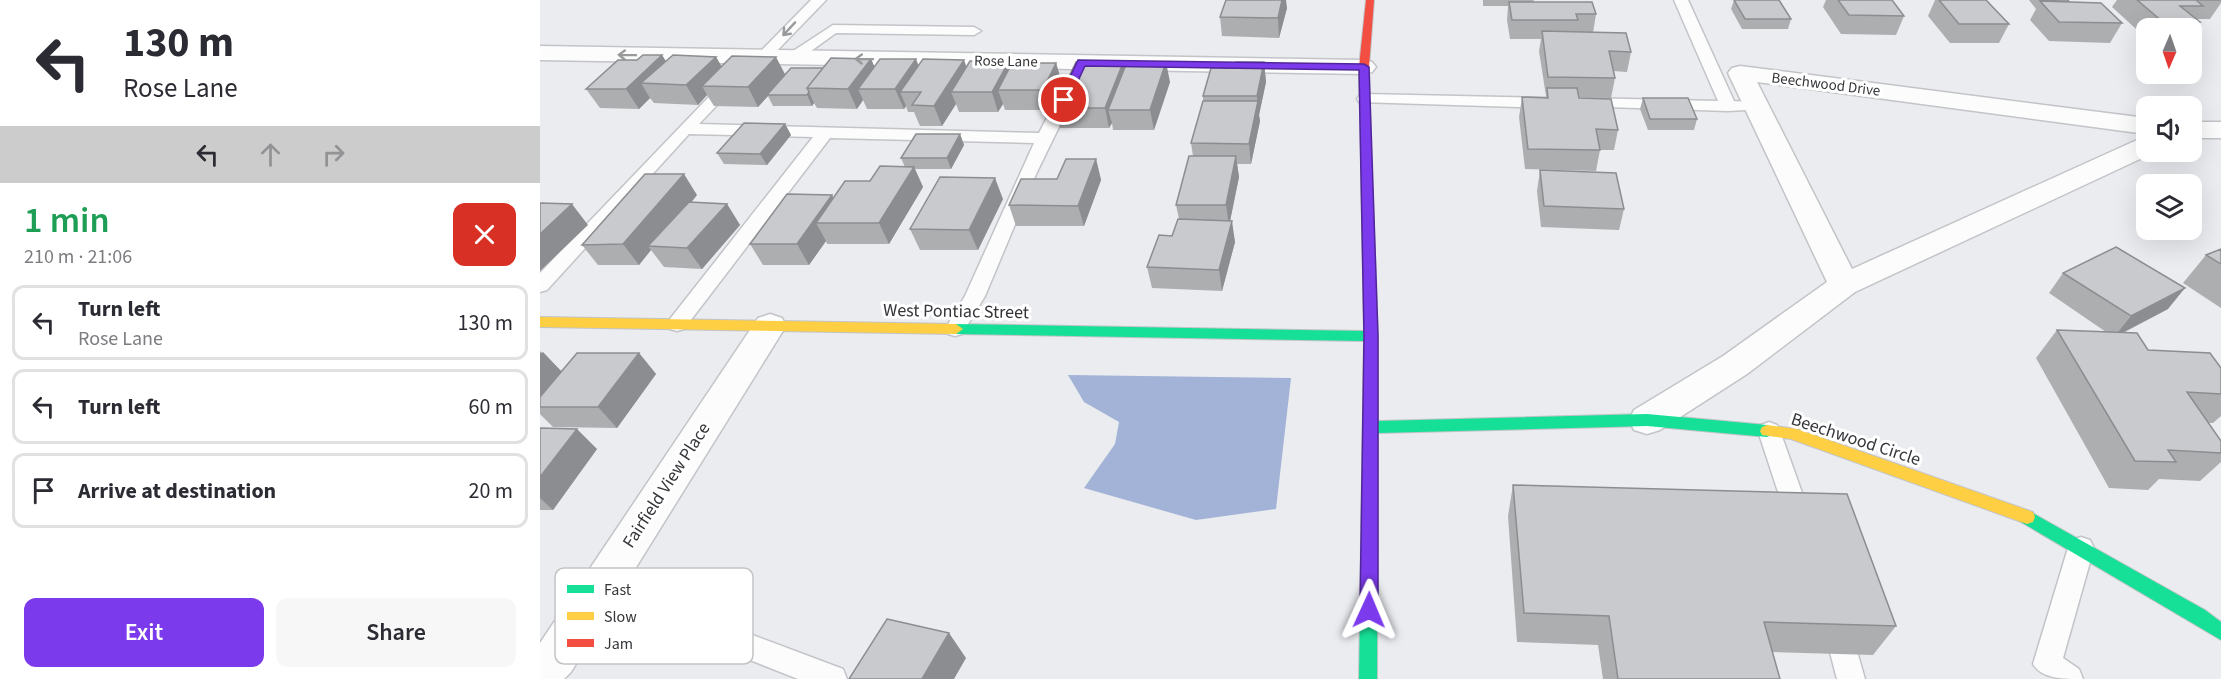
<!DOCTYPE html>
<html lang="en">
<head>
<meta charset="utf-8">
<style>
	:root { --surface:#fff; --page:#f7f7f7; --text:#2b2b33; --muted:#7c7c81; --line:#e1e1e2; --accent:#7c3aed }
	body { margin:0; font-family:"Source Sans 3",sans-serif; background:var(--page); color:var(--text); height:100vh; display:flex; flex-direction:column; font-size:22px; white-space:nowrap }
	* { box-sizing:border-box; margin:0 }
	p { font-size:20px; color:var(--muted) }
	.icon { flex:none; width:33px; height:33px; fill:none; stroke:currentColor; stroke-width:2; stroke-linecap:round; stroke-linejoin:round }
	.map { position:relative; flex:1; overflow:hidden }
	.side { display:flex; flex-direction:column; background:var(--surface); width:540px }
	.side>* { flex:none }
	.guide { background:#fff; color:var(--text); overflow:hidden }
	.needle { width:39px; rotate:182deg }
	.controls { position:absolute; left:1596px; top:18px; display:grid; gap:12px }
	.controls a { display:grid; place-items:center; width:66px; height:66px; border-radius:12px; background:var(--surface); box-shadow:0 6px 24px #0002; font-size:30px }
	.pin { position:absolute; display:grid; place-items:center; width:51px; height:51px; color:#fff; margin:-26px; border:3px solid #fff; border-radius:50%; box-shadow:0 2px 6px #0007 }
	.me { position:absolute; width:66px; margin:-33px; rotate:1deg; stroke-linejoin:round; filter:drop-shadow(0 0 4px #0008) }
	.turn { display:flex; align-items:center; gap:21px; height:126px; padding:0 24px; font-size:27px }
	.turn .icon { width:78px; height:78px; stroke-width:2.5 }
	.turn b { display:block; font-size:42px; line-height:51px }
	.lanes { display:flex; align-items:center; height:57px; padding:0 24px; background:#0003; justify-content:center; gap:30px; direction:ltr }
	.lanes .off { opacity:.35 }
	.round { display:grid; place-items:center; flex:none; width:63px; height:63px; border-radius:12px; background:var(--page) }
	.summary { display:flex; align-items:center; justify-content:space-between; height:102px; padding:0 24px }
	h1 { font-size:36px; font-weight:600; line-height:45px; color:#1e9e55 }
	.button { display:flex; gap:12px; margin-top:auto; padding:12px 24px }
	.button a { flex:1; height:69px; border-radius:12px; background:var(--accent); color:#fff; font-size:24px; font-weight:600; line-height:69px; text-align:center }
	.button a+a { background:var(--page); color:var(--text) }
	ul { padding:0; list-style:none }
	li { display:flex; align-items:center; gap:18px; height:75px; margin:0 12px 9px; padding:0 12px; border:3px solid var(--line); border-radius:12px }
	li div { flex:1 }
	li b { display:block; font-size:22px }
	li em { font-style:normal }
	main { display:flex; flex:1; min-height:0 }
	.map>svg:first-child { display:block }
	.water { fill:#a2b3d7 }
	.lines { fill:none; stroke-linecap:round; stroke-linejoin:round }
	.lane-casing { stroke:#c2c4c7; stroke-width:3 }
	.street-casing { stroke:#c2c4c7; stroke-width:3 }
	.fast-casing { stroke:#c2c4c7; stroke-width:2 }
	.slow-casing { stroke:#c2c4c7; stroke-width:2 }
	.jam-casing { stroke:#c2c4c7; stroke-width:2 }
	.lane { fill:#fcfcfd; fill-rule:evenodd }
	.street { fill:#fcfcfd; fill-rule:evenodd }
	.fast { fill:#16e098; fill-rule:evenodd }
	.slow { fill:#ffcf43; fill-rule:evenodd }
	.jam { fill:#f24e42; fill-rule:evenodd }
	.wall { fill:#acaeb0 }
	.shaded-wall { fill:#8c8d90 }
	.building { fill:#c8cacd; stroke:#8c8d90; stroke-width:1.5 }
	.oneway { stroke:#98999b }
	.route { fill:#7c3aed; stroke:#51269a; stroke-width:1.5 }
	.labels { text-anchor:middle; stroke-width:6; stroke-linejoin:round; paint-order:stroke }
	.far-street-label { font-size:15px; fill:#343639; stroke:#fff }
	.street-label { font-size:18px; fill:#343639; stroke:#fff }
	.key { fill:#fff; stroke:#c2c3c4; stroke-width:1.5 }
	.key-label { font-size:16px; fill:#343639 }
</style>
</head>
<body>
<main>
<section class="side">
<div class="guide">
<div class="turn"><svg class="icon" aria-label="left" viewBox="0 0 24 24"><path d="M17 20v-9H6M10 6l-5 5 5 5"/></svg><div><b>130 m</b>Rose Lane</div></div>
<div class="lanes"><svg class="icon" aria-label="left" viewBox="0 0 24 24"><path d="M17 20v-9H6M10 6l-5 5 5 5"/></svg><svg class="icon off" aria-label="ahead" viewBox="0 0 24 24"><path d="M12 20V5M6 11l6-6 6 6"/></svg><svg class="icon off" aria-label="right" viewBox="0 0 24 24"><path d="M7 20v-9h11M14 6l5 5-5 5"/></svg></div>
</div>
<div class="summary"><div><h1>1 min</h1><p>210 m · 21:06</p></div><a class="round" style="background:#d93025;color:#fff"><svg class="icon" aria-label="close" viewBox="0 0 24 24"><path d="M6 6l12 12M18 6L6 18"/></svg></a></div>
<ul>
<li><svg class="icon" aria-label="left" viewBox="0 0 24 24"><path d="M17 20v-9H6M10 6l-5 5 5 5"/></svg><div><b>Turn left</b><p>Rose Lane</p></div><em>130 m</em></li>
<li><svg class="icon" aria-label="left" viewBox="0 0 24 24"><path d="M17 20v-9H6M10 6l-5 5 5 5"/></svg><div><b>Turn left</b></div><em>60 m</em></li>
<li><svg class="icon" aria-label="arrive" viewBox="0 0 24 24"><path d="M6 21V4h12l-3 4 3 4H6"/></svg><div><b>Arrive at destination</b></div><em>20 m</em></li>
</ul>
<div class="button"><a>Exit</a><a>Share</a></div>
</section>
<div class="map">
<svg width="1681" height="679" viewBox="0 0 1681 679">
	<rect width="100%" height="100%" fill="#eaecf0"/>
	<path class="water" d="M528 375 751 378 736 509 656 520 544 488 575 444 579 422 544 402Z"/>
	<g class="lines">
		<g class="lane-casing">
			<path id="lane" d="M271 0H286L228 60H218L216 57 218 54Z
				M1134 0H1148L1194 101 1223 103 1225 106 1223 109 1188 111 1037 106 1035 103 1037 100 1043 98 1178 101Z
				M293 25 434 27 441 31 434 35 296 33 257 61H247L245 58 247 55Z
				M192 76 200 81 159 124 499 133 523 87H535L537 90 497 172 445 296 422 334 415 336 408 334 405 329 425 296 494 143 290 138 144 329 137 331 130 329 127 324 130 319 273 137 149 134 7 290 0 292V273L187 78Z
				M825 94 1009 98 1017 103 1009 108 819 102 817 99 819 96Z
				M1229 422 1237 425 1240 431 1265 501 1262 508 1253 511 1244 508 1241 501 1218 431 1221 425Z
				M1541 537 1550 540 1554 548 1523 658 1539 669 1543 679C1523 679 1502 679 1493 664L1528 548 1532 540Z
				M54 587 117 599 303 669 307 679H258L116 623 54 611 45 608 41 599 45 590Z
				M1297 613 1307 617 1325 679H1297L1283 626 1287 617Z"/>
		</g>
		<g class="street-casing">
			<path id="street" d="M0 46 824 60 832 62 836 67 832 72 824 74 0 60Z
				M1200 66 1606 118V134L1217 82 1312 269 1597 140 1606 138V152H1615L1315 292 1207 374 1120 430 1107 434 1094 430 1089 420 1094 410 1183 356 1287 282 1188 73 1192 68Z
				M1652 122H1681V138H1652Z
				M230 314 242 318 246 326 31 672 24 679H0V643L218 318Z"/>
		</g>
		<g class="fast-casing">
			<path id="fast" d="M826 153 831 156 838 336V421L1107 414 1227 425 1232 427 1234 431 1232 435 1227 437 1107 426 838 433 837 679H819L824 341 416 334 409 329 416 324 824 331 821 156Z
				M1487 510 1665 610 1681 622V640L1481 522 1479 517 1481 512Z"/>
		</g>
		<g class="slow-casing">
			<path id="slow" d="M0 317 416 324 423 329 416 334 0 327Z
				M1227 425 1257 429 1493 512 1495 517 1493 522 1487 524 1251 439 1222 435 1220 431 1222 427Z"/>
		</g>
		<g class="jam-casing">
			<path id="jam" d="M826 0H834L829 67 831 156 826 159 821 156 819 67Z"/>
		</g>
		<use href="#lane" class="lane"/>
		<use href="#street" class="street"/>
		<use href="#fast" class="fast"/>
		<use href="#slow" class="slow"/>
		<use href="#jam" class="jam"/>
	</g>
	<path class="wall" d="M943 0H994L993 2 1056 14 1053 33 1091 52 1087 72 1073 71 1075 78 1071 98 1039 97 1078 130 1074 150H1060L1056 171 985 169 979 117 982 97 1006 98V96L999 51 1001 39H970L967 20 968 6H943Z
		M1194 0H1239L1251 19 1248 29H1202L1191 9Z
		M1286 0H1352L1364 16 1356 35 1301 34 1283 7Z
		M1395 0H1446L1469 24 1459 43H1410L1388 16Z
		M1489 0H1528L1529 2 1582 23 1570 43 1509 41 1490 20 1496 9Z
		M1577 0H1681V3L1670 19H1656L1660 22 1652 36V28H1606V38L1572 7Z
		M747 8 739 38 682 36 680 17Z
		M122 55 126 62 176 57 182 67 245 75 331 59 334 66 379 65 470 67 516 63 522 83 509 110H465L463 104 458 112H419L416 104 402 126H380L374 112H368L366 106 364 109H327L323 100 317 109 277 108 274 103 272 106H233L228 96 218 107 174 106 167 95 158 105 114 103 110 98 99 109 60 108 46 89 97 60Z
		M724 62 726 82 719 115 720 121 711 164H697L699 177 690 221 695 242 682 291 612 288 607 267 632 236 639 219 636 205 653 156 651 143 663 101V96L694 68Z
		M583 63 584 69 630 82 614 130H573L572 123 569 128H520L514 108Z
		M1103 98 1157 119 1154 130H1108L1100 109Z
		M245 124 251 135 227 165 184 164 177 153Z
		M420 134 424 145 411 169H375L383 187 349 244H287L286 241 269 265H223L210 244 292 195 293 198 330 181 365 167 361 158Z
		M556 159 561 180 544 226H476L469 205Z
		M1000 170 1084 209 1079 230 1001 227 997 191Z
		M157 195 151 203 187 204 200 225 162 269 124 267 111 250 99 265H58L42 245Z
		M463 199 438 250H380L370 229Z
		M1681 249V308L1643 283 1666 255Z
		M1523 273 1628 309 1583 333 1608 350 1681 368V416L1673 423H1668L1681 441V462L1660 481 1619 479 1608 490 1569 488 1496 358 1517 330 1566 332 1509 293Z
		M0 351 21 371 99 353 116 374 77 428 13 427 0 414Z
		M0 428 57 449 13 510H0Z
		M973 485 1356 626 1333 655 1232 652 1240 679H1063L1058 645 977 642 968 516Z"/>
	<path class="shaded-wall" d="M742 0H746L747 8 739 38 738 18Z
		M122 55 134 74 101 83 110 98 99 109 86 89Z
		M176 57 187 76 162 86 167 95 158 105 146 85Z
		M236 57 246 76 227 95 228 96 218 107 208 87Z
		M331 59 340 79 318 89 323 100 317 109 308 89Z
		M376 59 384 79 360 92 366 106 364 109 355 89Z
		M424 60 431 79 411 92 416 104 402 126 394 106Z
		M469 61 475 81 458 90 463 104 458 112 452 92Z
		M626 62 630 82 614 130 610 110Z
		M724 62 726 82 719 115 720 121 711 164 709 144 717 103V96Z
		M516 63 522 83 509 110 503 90Z
		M583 63 587 82 568 110 572 123 569 128 565 108Z
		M269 92 274 103 272 106 267 95Z
		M245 124 251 135 227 165 220 154Z
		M420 134 424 145 411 169 407 158Z
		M696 156 699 177 689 226 686 205Z
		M556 159 561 180 544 226 538 206Z
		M374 167 383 187 349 244 339 223Z
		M144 174 157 195 114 246H108L111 250 99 265 83 244Z
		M455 178 463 199 438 250 429 230Z
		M292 195 302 216 276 223 286 241 269 265 257 244Z
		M32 204 48 225 0 271V234Z
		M187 204 200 225 162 269 147 248Z
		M692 221 695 242 682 291 679 270Z
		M1645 288 1628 309 1574 337 1591 316Z
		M3 352 22 372 0 397V354Z
		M99 353 116 374 77 428 58 407Z
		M37 429 57 449 13 510 0 498V477Z
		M409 633 426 658 414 679H382Z"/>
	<path class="building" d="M686 0H742L738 18 680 17Z
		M1194 0H1239L1251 19H1205Z
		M1298 0H1352L1364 16 1309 15Z
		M1399 0H1446L1469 24H1419Z
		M1501 0H1528L1529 2 1502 1Z
		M1597 0H1681H1656L1663 6H1640L1660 22H1623Z
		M1500 1 1561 3 1582 23 1519 22Z
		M969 2H1052L1056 14H1036L1038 20H972Z
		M1002 31 1086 33 1091 52 1069 51 1075 78 1008 77Z
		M103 55H122L86 89H46L78 60H97Z
		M133 55 176 57 146 85 101 83Z
		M192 56 236 57 208 87 162 86Z
		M291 58 331 59 308 89 267 88Z
		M340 59H376L355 89H318Z
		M383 59 424 60 394 106 372 105 381 92H360Z
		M430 61H469L452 92H411Z
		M536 62 583 63 565 108H514Z
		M587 62H626L610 110H568Z
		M696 62H724L717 96H663L671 68H694Z
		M472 63H516L503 90H458Z
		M251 68H283L267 88 269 92 267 95H227Z
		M1007 88H1037L1039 98 1071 99 1078 130 1056 129 1060 150 988 149 982 97 1008 98Z
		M1103 98H1148L1157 119H1110Z
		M663 101H718L709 144 651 143Z
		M204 123 245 124 220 154 177 153Z
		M376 134H420L407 158H361Z
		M649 156H696L686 205H636Z
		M526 159H556L538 206 469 205 481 179H517Z
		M340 166 374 167 339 223H276L305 181H330Z
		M1000 170 1076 173 1084 209 1004 206Z
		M105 174H144L83 244 42 245Z
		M400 177 455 178 429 230 370 229Z
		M247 194 292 195 257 244H210Z
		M149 202 187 204 147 248 108 246Z
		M0 203 32 204 0 234Z
		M638 219 692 221 679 270 607 267 619 235 632 236Z
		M1576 247 1645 288 1591 316 1523 273Z
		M1681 249V264L1666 255Z
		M1517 330 1597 333 1608 350 1670 353 1681 368V394L1647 392 1681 441V453L1628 450 1636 462 1595 461Z
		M37 353H99L58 407H0V397Z
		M0 428 37 429 0 477Z
		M973 485 1307 494 1356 626 1224 622 1240 679H1078L1069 616 984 613Z
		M347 619 409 633 382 679H309Z"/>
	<defs><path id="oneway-shaft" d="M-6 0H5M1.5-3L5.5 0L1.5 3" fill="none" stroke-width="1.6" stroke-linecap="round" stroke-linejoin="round" transform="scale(1.5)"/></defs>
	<g class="oneway">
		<use href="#oneway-shaft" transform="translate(249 29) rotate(133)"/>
		<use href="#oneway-shaft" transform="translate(87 55) rotate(-179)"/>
		<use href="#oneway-shaft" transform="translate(324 59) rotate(-179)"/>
	</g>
	<path class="route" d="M538 60 824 64 829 67 838 336V610L835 616 829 618 823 616 820 610 824 336 819 70 545 66 529 100 520 102 519 100Z"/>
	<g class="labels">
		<g class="far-street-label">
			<text transform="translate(466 61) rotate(1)" y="5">Rose Lane</text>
			<text transform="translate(1286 84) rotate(7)" y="5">Beechwood Drive</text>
		</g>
		<g class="street-label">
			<text transform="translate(416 311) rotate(1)" y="6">West Pontiac Street</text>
			<text transform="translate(1316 439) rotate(18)" y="6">Beechwood Circle</text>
			<text transform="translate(126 485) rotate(-57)" y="6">Fairfield View Place</text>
		</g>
	</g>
	<rect x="15" y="568" width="198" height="96" rx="9" class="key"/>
	<rect x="27" y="585" width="27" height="8" fill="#16e098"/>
	<rect x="27" y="612" width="27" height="8" fill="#ffcf43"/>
	<rect x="27" y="639" width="27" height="8" fill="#f24e42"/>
	<g class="key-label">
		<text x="64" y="595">Fast</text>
		<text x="64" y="622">Slow</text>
		<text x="64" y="649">Jam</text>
	</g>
</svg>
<div class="controls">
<a><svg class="needle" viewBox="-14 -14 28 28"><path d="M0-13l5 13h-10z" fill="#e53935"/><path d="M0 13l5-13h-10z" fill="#7c7c81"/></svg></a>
<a><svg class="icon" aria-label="sound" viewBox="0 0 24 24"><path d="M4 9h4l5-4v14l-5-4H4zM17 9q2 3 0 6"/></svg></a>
<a><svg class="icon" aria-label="layers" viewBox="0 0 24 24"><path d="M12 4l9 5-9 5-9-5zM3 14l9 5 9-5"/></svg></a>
</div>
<div class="pin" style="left:524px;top:100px;background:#d93025"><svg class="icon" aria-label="arrive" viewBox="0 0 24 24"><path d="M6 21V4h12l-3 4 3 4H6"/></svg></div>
<svg class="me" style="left:829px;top:610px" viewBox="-20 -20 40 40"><path d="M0-17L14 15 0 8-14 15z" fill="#7c3aed" stroke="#fff" stroke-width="4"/></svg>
</div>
</main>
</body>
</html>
